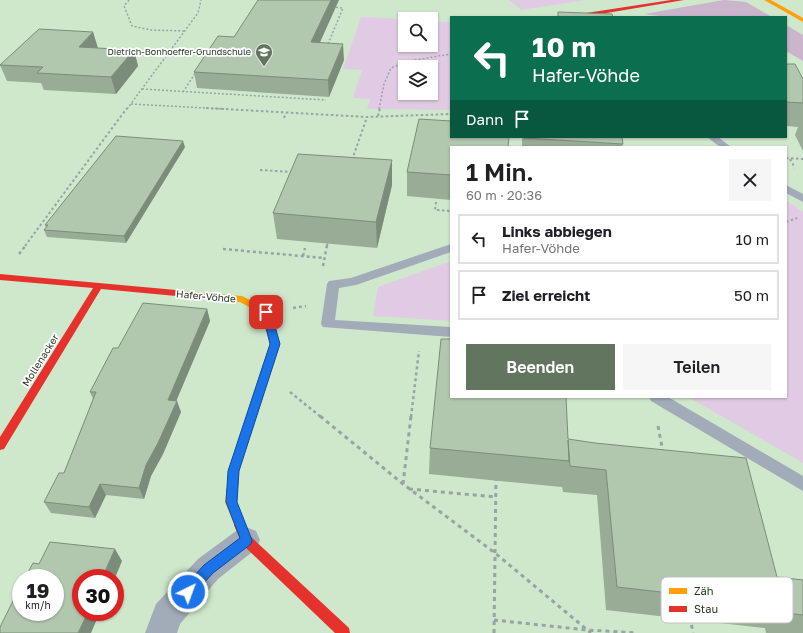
<!DOCTYPE html>
<html lang="de">
<head>
<meta charset="utf-8">
<style>
	:root { --surface:#fff; --page:#f6f6f6; --text:#202124; --muted:#757577; --line:#e0e0e0; --accent:#62765f }
	body { margin:0; font-family:"Golos Text",sans-serif; background:var(--page); color:var(--text); height:100vh; display:flex; flex-direction:column; font-size:15px; white-space:nowrap }
	* { box-sizing:border-box; margin:0 }
	p { font-size:13px; color:var(--muted) }
	.icon { flex:none; width:22px; height:22px; fill:none; stroke:currentColor; stroke-width:2; stroke-linecap:round; stroke-linejoin:round }
	.map { position:relative; flex:1; overflow:hidden }
	.details { position:absolute; left:450px; top:146px; width:337px; height:252px; display:flex; flex-direction:column; background:var(--surface); border-radius:0px; box-shadow:0 1px 3px #0004 }
	.details>* { flex:none }
	.top-card { position:absolute; left:450px; top:16px; width:337px; height:122px; border-radius:0px; box-shadow:0 1px 3px #0004; background:#0b6e4f; color:#fff; overflow:hidden }
	.tools { position:absolute; left:398px; top:12px; display:grid; gap:8px }
	.tools a { display:grid; place-items:center; width:40px; height:40px; border-radius:0px; background:var(--surface); box-shadow:0 1px 3px #0004; font-size:20px }
	.speed { position:absolute; left:12px; top:569px; display:flex; gap:8px; font-size:20px; font-weight:700; text-align:center }
	.speed>* { display:grid; place-content:center; width:52px; height:52px; border-radius:50%; background:var(--surface); box-shadow:0 1px 3px #0004; line-height:1 }
	.speed small { font-size:10px; font-weight:400 }
	.speed .limit { border:6px solid #d22; background:#fff; color:#111 }
	.pin { position:absolute; display:grid; place-items:center; width:34px; height:34px; color:#fff; margin:-17px; border-radius:8px; box-shadow:0 2px 6px #0006 }
	.me { position:absolute; width:44px; margin:-22px; rotate:42deg; stroke-linejoin:round; filter:drop-shadow(0 0 3px #0008) }
	.turn { display:flex; align-items:center; gap:14px; height:84px; padding:0 16px; font-size:18px }
	.turn .icon { width:52px; height:52px; stroke-width:2.5 }
	.turn b { display:block; font-size:28px; line-height:34px }
	.then { display:flex; align-items:center; height:38px; padding:0 16px; background:#0003; gap:8px; font-size:15px }
	.round { display:grid; place-items:center; flex:none; width:42px; height:42px; border-radius:0px; background:var(--page) }
	.headline { display:flex; align-items:center; justify-content:space-between; height:68px; padding:0 16px }
	h1 { font-size:24px; font-weight:600; line-height:30px }
	.action { display:flex; gap:8px; margin-top:auto; padding:8px 16px }
	.action a { flex:1; height:46px; border-radius:0px; background:var(--accent); color:#fff; font-size:16px; font-weight:600; line-height:46px; text-align:center }
	.action a+a { background:var(--page); color:var(--text) }
	ul { padding:0; list-style:none }
	li { display:flex; align-items:center; gap:12px; height:50px; margin:0 8px 6px; padding:0 8px; border:2px solid var(--line); border-radius:0px }
	li div { flex:1 }
	li b { display:block; font-size:15px }
	li em { font-style:normal }
	.map>svg:first-child { display:block }
	.green { fill:#e1cbe4; fill-rule:evenodd }
	.forest { fill:#cab5cd }
	.lines { fill:none; stroke-linecap:round; stroke-linejoin:round }
	.path-far3 { stroke:#97a3a4; stroke-width:1.5; stroke-dasharray:2 2; stroke-linecap:butt }
	.path-far2 { stroke:#97a3a4; stroke-width:2; stroke-dasharray:2.5 2.5; stroke-linecap:butt }
	.path-far1 { stroke:#97a3a4; stroke-width:2.5; stroke-dasharray:3 3; stroke-linecap:butt }
	.path { stroke:#97a3a4; stroke-width:3; stroke-dasharray:4 4; stroke-linecap:butt }
	.lane { fill:#a1acb8; fill-rule:evenodd }
	.street { fill:#a1acb8; fill-rule:evenodd }
	.slow { fill:#ff9f0a; fill-rule:evenodd }
	.jam { fill:#e5322d; fill-rule:evenodd }
	.wall { fill:#98ac96 }
	.shaded-wall { fill:#7c8c7a }
	.building { fill:#b1c8ae; stroke:#7c8c7a }
	.route { fill:#1a73e8; stroke:#114b97 }
	.labels { text-anchor:middle; stroke-width:3.5; stroke-linejoin:round; paint-order:stroke }
	.far-poi-label { font-size:9px; fill:#273925; stroke:#fff; text-anchor:end }
	.street-label { font-size:10px; fill:#273925; stroke:#fff }
	.key { fill:#fff; stroke:#bec4be; stroke-width:1 }
	.key-label { font-size:11px; fill:#273925 }
</style>
</head>
<body>
<div class="map">
<svg width="803" height="633" viewBox="0 0 803 633">
	<rect width="100%" height="100%" fill="#cfe8cc"/>
	<path class="green" d="M509 0H587L521 10Z
		M361 17 405 19V45H431V21L451 22V110L367 109 370 99 353 98 362 70 343 69ZM405 67H431V93H405Z
		M786 200 803 212V463L688 397H786Z
		M451 261V321L373 316 378 287Z"/>
	<path class="forest" d="M724 0 746 2 772 17H669L644 14Z
		M786 25 803 35V61L786 51Z"/>
	<g class="lines">
		<path class="path-far3" d="M129 0 124 6 132 26 151 30 185 31
			M328 44 343 8 334 7
			M142 89 326 100
			M183 92 196 72
			M131 104 224 109
			M127 109 198 13 201 0
			M379 109 384 84 391 68 409 61 451 54"/>
		<path class="path-far2" d="M206 108 367 117 451 114
			M378 116 380 108
			M284 118 286 113
			M786 158 803 159
			M790 159 795 168
			M352 160 367 117
			M260 170 292 172
			M436 202 435 210 451 211
			M786 222 797 218
			M25 246 127 108
			M327 246 328 241"/>
		<path class="path-far1" d="M223 249 324 258
			M19 254 26 245
			M303 256 305 248
			M323 266 327 245
			M293 308 306 306
			M290 392 321 417
			M411 417 419 351"/>
		<path class="path" d="M320 416 403 484 495 553 591 633
			M658 426 663 452
			M403 484 411 416
			M409 489 496 497
			M690 617 693 633
			M494 620 587 630 637 633
			M494 633 496 477"/>
		<path class="lane" d="M707 137H718L731 147H720Z
			M786 185 803 194V202L786 193Z
			M451 244V252L356 285 339 288 335 320 451 327V337L323 327 321 324 327 284 329 281 351 278Z
			M649 397H668L803 476V491L651 401Z"/>
		<path class="street" d="M246 527 256 531 260 540 256 549 218 579 180 624 177 633H145L156 604 198 559 236 531Z"/>
		<path class="slow" d="M764 0H771L803 18V22Z
			M187 291 242 296 269 310 280 344 239 471 237 502 246 525 244 529 240 530 236 529 225 502 229 471 270 344 262 314 240 302 184 296 183 294 184 292Z"/>
		<path class="jam" d="M671 0H684L583 17H570L573 15Z
			M0 274 187 291 191 294 187 297 101 289 4 449 0 450V437L93 288 0 280Z
			M240 520 244 521 250 536 349 628 350 633H335L242 544 234 525 236 521Z"/>
	</g>
	<path class="wall" d="M93 32 97 48 134 50 138 66 116 94 44 90 41 83 7 81 0 65Z
		M320 42 344 60 329 97 197 88 194 72Z
		M786 64 803 79V151L795 135 798 127 786 126Z
		M522 137H622L623 144 622 147H522Z
		M185 147 126 243 47 237 44 230 46 227 45 225Z
		M451 147V200L407 196V172Z
		M392 185 377 248 277 239 273 213Z
		M207 309 210 321 176 401 181 412 163 454 151 476 144 499 106 495 95 518 51 513 44 502 64 473 93 399 90 392 118 348Z
		M568 439 777 577 803 580V633H766L765 628 606 610 597 495 563 492 562 486V487L429 474 430 448Z"/>
	<path class="shaded-wall" d="M331 0H339L313 58 311 42Z
		M93 32 98 48 79 47Z
		M343 44 344 60 329 97 328 80Z
		M134 50 138 66 116 94 111 77Z
		M183 141 185 147 126 243 124 236Z
		M392 160V185L377 248 376 222Z
		M207 309 210 321 172 411 168 400Z
		M177 401 181 412 163 454 151 476 144 499 139 488 146 465Z
		M100 484 106 495 95 518 89 507Z
		M115 549 122 561 115 578H102Z
		M88 612H100L91 633H78Z"/>
	<path class="building" d="M258 0H331L311 42 343 44 328 80 194 72 218 36 234 37Z
		M558 12 612 14 613 17H558Z
		M39 29 93 32 79 47 134 50 111 77 37 73 43 67 0 65Z
		M786 64H795L803 79V103L786 102Z
		M419 119 451 121V137H509L508 147H451V175L407 172Z
		M116 136 183 141 124 236 44 230 48 225H45Z
		M524 137H622L623 144 524 138Z
		M298 154 392 160 376 222 273 213Z
		M143 303 207 309 168 400 177 401 158 443 146 465 139 488 100 484 89 507 44 502 59 473H64L96 392H90L113 348H118Z
		M441 339H451V397H566L568 439 595 443 746 458 777 577 803 580V615L786 613 784 606 617 587 606 470 570 466 568 440 569 461 430 448Z
		M50 542 115 549 102 578H81V612H88L78 633H0V627L21 585V612H55V578H25L33 563 39 564Z"/>
	<path class="route" d="M266 309 271 312 280 344 239 471 237 502 252 540 251 544 213 573 192 596 188 598 183 596 181 592 183 588 204 565 240 538 226 502 228 471 270 344 262 312Z"/>
	<defs>
		<g id="school-pin" transform="scale(0.9)"><path d="M0 17L-7.5 6A9.5 9.5 0 1 1 7.5 6Z" fill="#62765f" stroke="#fff"/><path d="M0-5L7-2L0 1L-7-2ZM-4 1L0 2.5L4 1V4Q0 6-4 4Z" fill="#fff"/></g>
	</defs>
	<g fill-rule="evenodd">
		<use href="#school-pin" x="264" y="52"/>
	</g>
	<g class="labels">
		<g class="far-poi-label">
			<text x="251" y="55">Dietrich-Bonhoeffer-Grundschule</text>
		</g>
		<g class="street-label">
			<text transform="translate(206 296) rotate(5)" y="4">Hafer-Vöhde</text>
			<text transform="translate(40 360) rotate(-58)" y="4">Mollenacker</text>
		</g>
	</g>
	<rect x="661" y="577" width="132" height="46" rx="6" class="key"/>
	<rect x="669" y="588" width="18" height="6" fill="#ff9f0a"/>
	<rect x="669" y="606" width="18" height="6" fill="#e5322d"/>
	<g class="key-label">
		<text x="694" y="595">Zäh</text>
		<text x="694" y="613">Stau</text>
	</g>
</svg>
<div class="tools">
<a><svg class="icon" aria-label="search" viewBox="0 0 24 24"><circle cx="10" cy="10" r="6"/><path d="M15 15l6 6"/></svg></a>
<a><svg class="icon" aria-label="layers" viewBox="0 0 24 24"><path d="M12 4l9 5-9 5-9-5zM3 14l9 5 9-5"/></svg></a>
</div>
<div class="speed"><div>19<small>km/h</small></div><div class="limit">30</div></div>
<div class="pin" style="left:266px;top:312px;background:#d93025"><svg class="icon" aria-label="arrive" viewBox="0 0 24 24"><path d="M6 21V4h12l-3 4 3 4H6"/></svg></div>
<svg class="me" style="left:188px;top:592px" viewBox="-20 -20 40 40"><circle r="17" fill="#1a73e8" stroke="#fff" stroke-width="3"/><path d="M0-11L8 9 0 5-8 9z" fill="#fff"/></svg>
<div class="top-card">
<div class="turn"><svg class="icon" aria-label="left" viewBox="0 0 24 24"><path d="M17 20v-9H6M10 6l-5 5 5 5"/></svg><div><b>10 m</b>Hafer-Vöhde</div></div>
<div class="then">Dann<svg class="icon" aria-label="arrive" viewBox="0 0 24 24"><path d="M6 21V4h12l-3 4 3 4H6"/></svg></div>
</div>
<section class="details">
<div class="headline"><div><h1>1 Min.</h1><p>60 m · 20:36</p></div><a class="round"><svg class="icon" aria-label="close" viewBox="0 0 24 24"><path d="M6 6l12 12M18 6L6 18"/></svg></a></div>
<ul>
<li><svg class="icon" aria-label="left" viewBox="0 0 24 24"><path d="M17 20v-9H6M10 6l-5 5 5 5"/></svg><div><b>Links abbiegen</b><p>Hafer-Vöhde</p></div><em>10 m</em></li>
<li><svg class="icon" aria-label="arrive" viewBox="0 0 24 24"><path d="M6 21V4h12l-3 4 3 4H6"/></svg><div><b>Ziel erreicht</b></div><em>50 m</em></li>
</ul>
<div class="action"><a>Beenden</a><a>Teilen</a></div>
</section>
</div>
</body>
</html>
